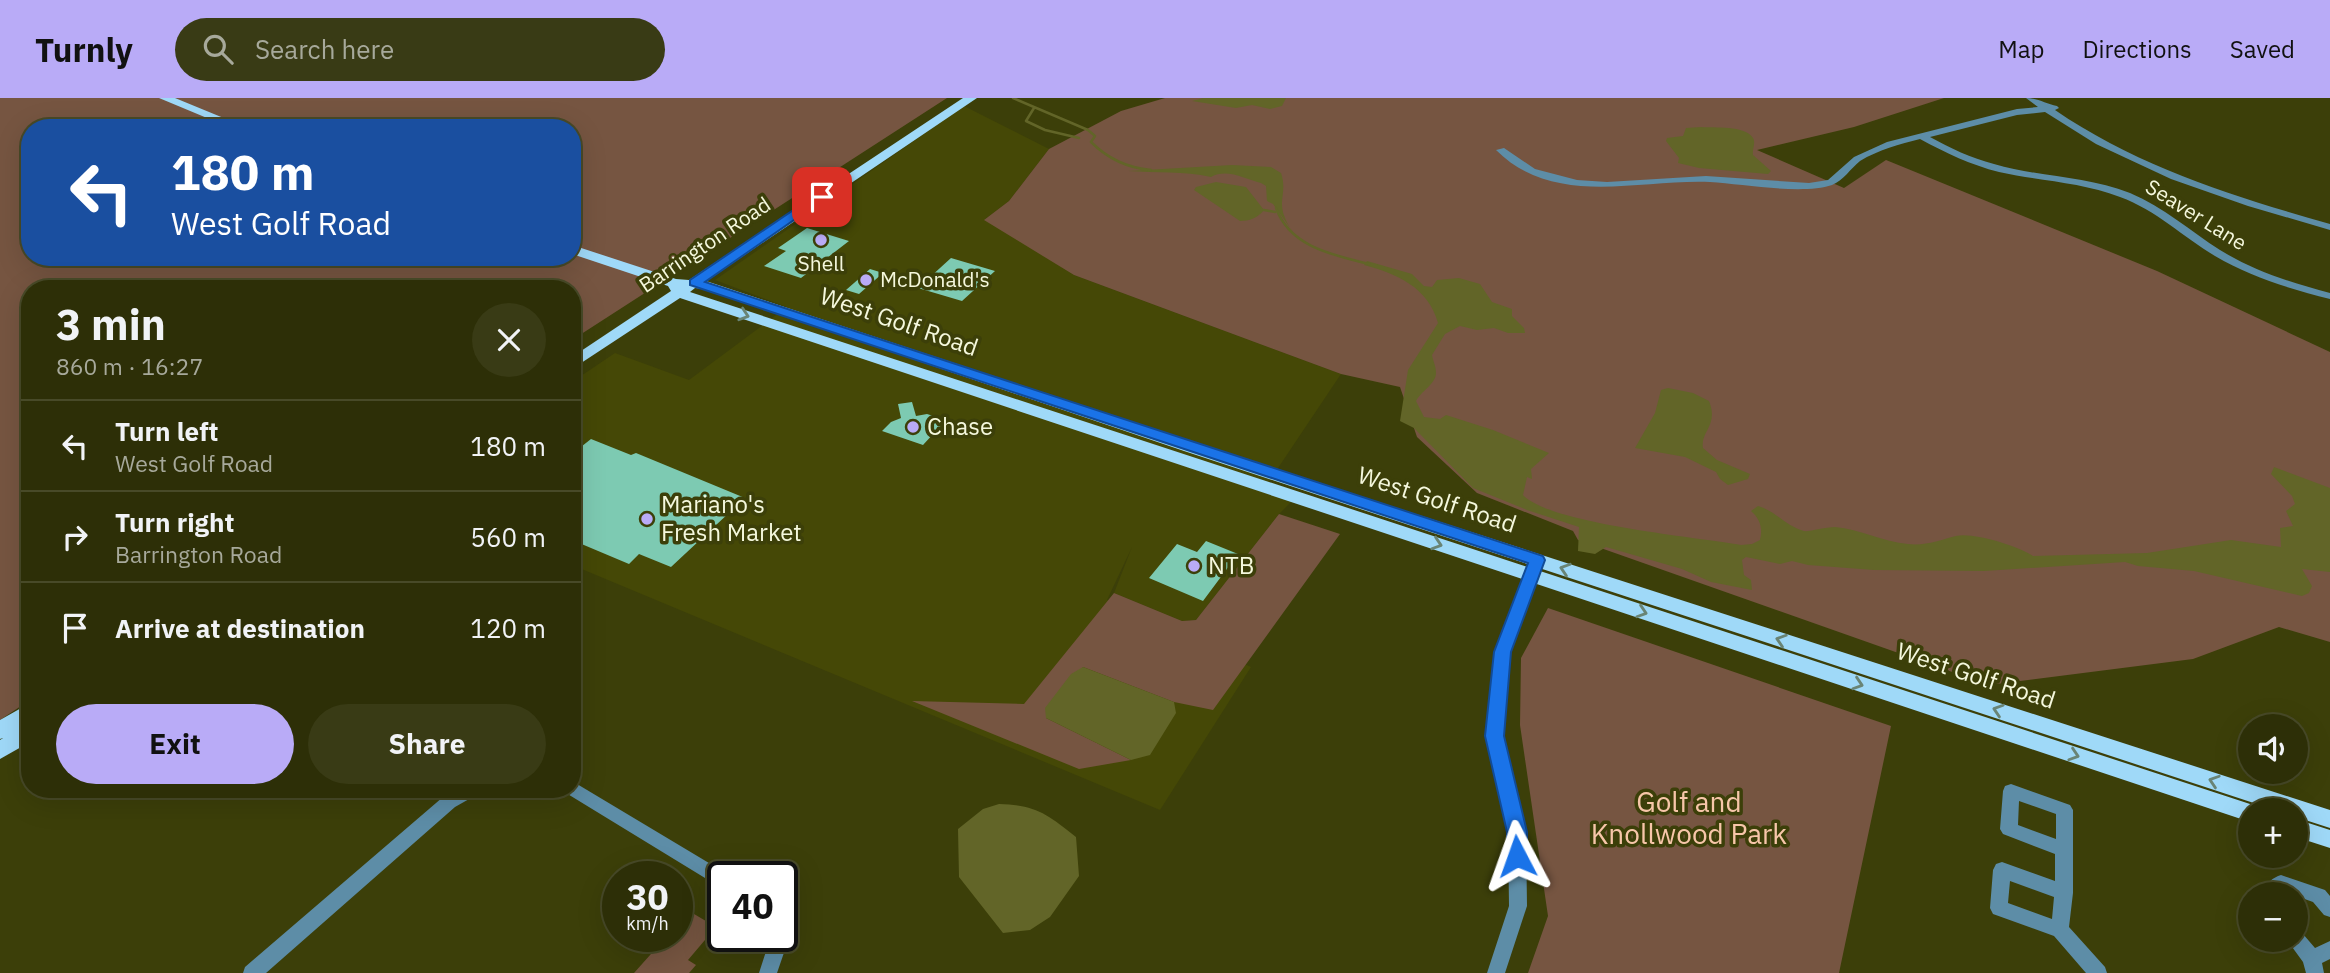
<!DOCTYPE html>
<html lang="en">
<head>
<meta charset="utf-8">
<style>
	:root { --surface:#2d2f07; --page:#393b15; --text:#f1f3f6; --muted:#a7a99b; --line:#484a28; --accent:#b9abf7 }
	body { margin:0; font-family:"IBM Plex Sans",sans-serif; background:var(--page); color:var(--text); height:100vh; display:flex; flex-direction:column; font-size:26px; white-space:nowrap }
	* { box-sizing:border-box; margin:0 }
	p { font-size:23px; color:var(--muted) }
	.icon { flex:none; width:38px; height:38px; fill:none; stroke:currentColor; stroke-width:2; stroke-linecap:round; stroke-linejoin:round }
	.map { position:relative; flex:1; overflow:hidden }
	.panel { position:absolute; left:21px; top:182px; width:560px; height:518px; display:flex; flex-direction:column; background:var(--surface); border-radius:28px; box-shadow:0 7px 28px #0002,0 0 0 2px var(--line) }
	.panel>* { flex:none }
	.guide { position:absolute; left:21px; top:21px; width:560px; height:147px; border-radius:28px; box-shadow:0 7px 28px #0002,0 0 0 2px var(--line); background:#1a4fa0; color:#fff; overflow:hidden }
	.controls { position:absolute; left:2238px; top:616px; display:grid; gap:14px }
	.controls a { display:grid; place-items:center; width:70px; height:70px; border-radius:50%; background:var(--surface); box-shadow:0 7px 28px #0002,0 0 0 2px var(--line); font-size:35px }
	.speed { position:absolute; left:602px; top:763px; display:flex; gap:14px; font-size:35px; font-weight:700; text-align:center }
	.speed>* { display:grid; place-content:center; width:91px; height:91px; border-radius:50%; background:var(--surface); box-shadow:0 7px 28px #0002,0 0 0 2px var(--line); line-height:1 }
	.speed small { font-size:18px; font-weight:400 }
	.speed .limit { border:4px solid #111; border-radius:10px; background:#fff; color:#111 }
	.pin { position:absolute; display:grid; place-items:center; width:60px; height:60px; color:#fff; margin:-30px; border-radius:14px; box-shadow:0 4px 10px #0006 }
	.me { position:absolute; width:77px; margin:-38px; rotate:356deg; stroke-linejoin:round; filter:drop-shadow(0 0 5px #0008) }
	.turn { display:flex; align-items:center; gap:24px; height:147px; padding:0 35px; font-size:32px }
	.turn .icon { width:91px; height:91px; stroke-width:2.5 }
	.turn b { display:block; font-size:49px; line-height:60px }
	.round { display:grid; place-items:center; flex:none; width:74px; height:74px; border-radius:37px; background:var(--page) }
	.head { display:flex; align-items:center; justify-content:space-between; height:119px; padding:0 35px }
	h1 { font-size:42px; font-weight:700; line-height:52px }
	.primary-button { display:flex; gap:14px; margin-top:auto; padding:14px 35px }
	.primary-button a { flex:1; height:80px; border-radius:42px; background:var(--accent); color:#111; font-size:28px; font-weight:700; line-height:80px; text-align:center }
	.primary-button a+a { background:var(--page); color:var(--text) }
	ul { padding:0; list-style:none }
	li { display:flex; align-items:center; gap:21px; height:91px; padding:0 35px; border-top:2px solid var(--line) }
	li div { flex:1 }
	li b { display:block; font-size:26px }
	li em { font-style:normal }
	header { display:flex; align-items:center; gap:42px; box-sizing:border-box; height:98px; padding:0 35px; background:var(--accent); color:#111 }
	header strong { font-size:33px }
	nav { display:flex; gap:38px; margin-inline-start:auto; font-size:24px }
	.search { width:490px; height:63px; background:var(--page); display:flex; align-items:center; gap:18px; box-sizing:border-box; padding:0 24px; border-radius:38px; color:var(--muted); font-size:26px }
	.map>svg:first-child { display:block }
	.built { fill:#454806 }
	.green { fill:#765541; fill-rule:evenodd }
	.water { fill:#626528 }
	.lines { fill:none; stroke-linecap:round; stroke-linejoin:round }
	.stream { stroke:#626528; stroke-width:2.5 }
	.building { fill:#7dcab2 }
	.minor { fill:#5d8da7; fill-rule:evenodd }
	.major { fill:#9fd9f8; fill-rule:evenodd }
	.oneway { stroke:#698475 }
	.route { fill:#1a73e8; stroke:#114b97; stroke-width:2 }
	.poi-dot { fill:#b9abf7; stroke:#3c3f09; stroke-width:2.5 }
	.labels { text-anchor:middle; stroke-width:7; stroke-linejoin:round; paint-order:stroke }
	.far-street-label { font-size:21px; fill:#f5f8dd; stroke:#3c3f09 }
	.far-poi-label { font-size:21px; fill:#f5f8dd; stroke:#3c3f09 }
	.street-label { font-size:24px; fill:#f5f8dd; stroke:#3c3f09 }
	.poi-label { font-size:24px; fill:#f5f8dd; stroke:#3c3f09; text-anchor:start }
	.near-park-label { font-size:28px; fill:#f7c6a9; stroke:#3c3f09 }
</style>
</head>
<body>
<header>
<strong>Turnly</strong>
<div class="search"><svg class="icon" aria-label="search" viewBox="0 0 24 24"><circle cx="10" cy="10" r="6"/><path d="M15 15l6 6"/></svg>Search here</div>
<nav><a>Map</a><a>Directions</a><a>Saved</a></nav>
</header>
<div class="map">
<svg width="2330" height="875" viewBox="0 0 2330 875">
	<rect width="100%" height="100%" fill="#3c3f09"/>
	<path class="built" d="M964 8 1049 51 1009 103 985 121 1074 177 1341 276 1262 394 1292 403 1279 416 1196 522 1182 523 1114 495 1132 449 1107 502 1251 569 1160 712 572 467V284L615 255 689 282 787 209 715 182Z"/>
	<path class="green" d="M0 0H947L572 242V191H30V602L0 622ZM30 30H572V159H30Z
		M1165 0H1944L1854 29 1757 52 1844 90 1886 62 2157 173 2330 254V544L2279 529 2193 561 1989 587 1578 442 1573 433 1477 395 1417 339 1400 289 1341 276 1074 177 984 122 1009 103 1049 51 1121 13Z
		M1279 416 1340 436 1213 612 1174 604 1083 569 1046 620 1131 662 1079 671 912 603 1024 606 1114 495 1182 523 1196 522Z
		M1548 510 1891 628 1839 875H1528L1548 818 1520 627 1521 560Z
		M689 813 716 829 688 862 696 867 689 875H634L667 838H677V827Z"/>
	<path class="water" d="M1203 0H1286L1282 8 1270 11 1252 7 1236 10 1192 3Z
		M1701 29C1714 30 1745 27 1753 40 1756 45 1752 51 1753 57L1771 73 1768 76 1699 70 1678 65 1679 60 1666 43 1667 40 1683 38 1686 30Z
		M1232 67 1271 69 1281 75C1289 99 1272 104 1293 134L1273 106 1267 103 1266 88 1261 85C1245 81 1227 70 1211 79 1184 73 1156 75 1128 73Z
		M1216 84 1246 89 1264 112C1258 120 1249 123 1240 123L1194 92 1196 89Z
		M1367 163 1412 176 1424 188 1432 189 1437 182 1459 180 1480 186 1492 204 1512 211V218L1524 230 1525 235H1508L1494 230 1477 232 1460 228 1445 236 1432 257C1433 263 1436 268 1436 275 1436 286 1421 293 1416 303L1424 319 1440 321 1446 317 1493 332 1549 355 1531 371 1532 381 1527 379 1523 397C1550 426 1697 439 1741 447L1752 446 1760 442C1763 430 1760 421 1751 413L1758 408C1776 413 1785 428 1804 433 1809 434 1825 429 1835 429 1860 431 1883 444 1908 446 1926 448 1940 442 1956 438 1973 434 2018 448 2033 458L2147 455 2231 442 2281 449 2280 430 2293 428 2286 413 2295 406 2292 398 2271 376 2274 369 2330 390V474L2302 471 2312 488 2309 495 2302 498 2194 473 2138 468 2125 464 1984 473 1874 472 1808 467 1792 463 1780 466 1746 459 1742 462 1744 477 1751 482 1752 492 1711 484 1682 471 1606 449 1595 456 1578 453 1579 429 1527 412 1473 390 1414 330 1400 323 1408 272 1438 225C1428 189 1397 176 1364 167Z
		M1668 290 1693 295 1709 303C1719 328 1700 333 1703 350L1717 362 1750 376 1748 381 1728 387 1720 381 1716 374 1685 359 1635 350 1655 315 1661 292Z
		M1083 569 1174 604 1176 615 1150 657 1131 662 1046 620 1045 610 1071 576Z
		M999 706C1036 707 1047 716 1076 739L1079 778 1050 819 1030 832 1003 835 959 779 958 731 983 711Z"/>
	<g class="lines">
		<path class="stream" d="M1013 0 1088 32 1095 38 1091 44C1108 61 1128 70 1151 72
			M1034 10 1026 23 1045 32 1079 40
			M1276 110C1290 149 1333 157 1369 166
			M1264 112 1275 114"/>
	</g>
	<path class="building" d="M807 130 849 143 801 180 764 168 786 153 778 150Z
		M951 160 995 173 962 203 918 190Z
		M870 171 883 175 859 196 846 192Z
		M912 304 916 318 927 316 946 322 923 347 882 333 891 324 901 320 898 306Z
		M591 341 631 357 636 355 745 400 671 469 639 456 629 466 572 442V356Z
		M1206 443 1238 456 1203 503 1149 480 1177 446 1197 454Z"/>
	<g class="lines">
		<path class="minor" d="M2026 0C2038 0 2046 6 2057 8L2059 10 2055 12C2138 69 2235 99 2330 126V132L2248 108 2171 81 2096 46 2045 14 2017 17 1930 39C1950 50 1971 60 1994 66 2039 79 2086 78 2130 95 2164 109 2190 133 2220 152 2254 173 2292 185 2330 195V201C2290 191 2251 179 2215 158 2183 139 2156 112 2120 99 2081 84 2039 83 1999 74 1971 67 1946 55 1920 41 1900 46 1878 52 1860 63 1851 70 1843 83 1832 87 1802 97 1743 86 1710 84 1638 81 1554 110 1496 52L1504 50 1535 71 1577 82 1607 84 1706 78 1809 85 1828 82 1854 59 1887 44 2017 11 2038 9Z
			M1537 457 1544 462 1510 554 1503 638 1526 734 1527 808 1505 875H1487L1509 808 1508 734 1487 638 1494 554 1530 462Z
			M572 683 729 777 723 779V791L566 695 564 691H572Z
			M2011 686 2070 707 2073 712V795L2069 829 2105 869 2107 875H2086L2054 838 1993 816 1990 810 1993 772 1996 766 2002 764 2055 783V756L2003 736 2000 731 2003 693 2005 688ZM2019 703 2056 716V741L2018 727ZM2010 783 2054 799 2052 821 2008 805Z
			M457 691H480L478 696 455 709 266 875H243L245 869 443 699Z
			M2281 777 2325 792 2330 798V819L2324 817 2313 804 2296 798V796L2284 794V796H2266C2264 786 2272 780 2281 777Z
			M782 832 788 843 777 875H759L769 844 767 838H782Z
			M2296 833 2303 836 2315 850 2330 843V861L2322 865 2324 875H2306L2303 864 2287 842H2296Z"/>
		<path class="major" d="M159 0H175L248 30H231Z
			M963 0H977L706 183 1196 345 2330 712V730L2296 719V712H2275L1184 353 706 191 695 190 690 194 2250 706 2259 712H2250V724L680 200 572 271V259L671 193 668 188 572 156V147L676 181 689 182Z
			M30 605V624L26 626 30 625V644L0 661V642L3 640 0 641V622Z
			M2296 721 2330 732V750L2296 739Z"/>
	</g>
	<defs><path id="oneway-chevron" d="M-2-3.5L2.5 0L-2 3.5" fill="none" stroke-width="1.6" stroke-linecap="round" stroke-linejoin="round" transform="scale(1.75)"/></defs>
	<g class="oneway">
		<use href="#oneway-chevron" transform="translate(744 217) rotate(18)"/>
		<use href="#oneway-chevron" transform="translate(1437 446) rotate(18)"/>
		<use href="#oneway-chevron" transform="translate(1565 471) rotate(-162)"/>
		<use href="#oneway-chevron" transform="translate(1642 514) rotate(18)"/>
		<use href="#oneway-chevron" transform="translate(1781 542) rotate(-162)"/>
		<use href="#oneway-chevron" transform="translate(1858 586) rotate(18)"/>
		<use href="#oneway-chevron" transform="translate(1998 612) rotate(-162)"/>
		<use href="#oneway-chevron" transform="translate(2074 657) rotate(18)"/>
		<use href="#oneway-chevron" transform="translate(2214 683) rotate(-162)"/>
	</g>
	<path class="route" d="M817 96 827 99 705 184 1543 458 1545 462 1511 554 1504 638 1527 734V758L1524 765 1517 767 1510 765 1507 758V734L1485 638 1494 554 1528 465 690 187V182Z"/>
	<g class="poi-dot">
		<circle cx="821" cy="142" r="7"/>
		<circle cx="866" cy="182" r="7"/>
		<circle cx="913" cy="329" r="7"/>
		<circle cx="647" cy="421" r="7"/>
		<circle cx="1194" cy="468" r="7"/>
	</g>
	<g class="labels">
		<g class="far-street-label">
			<text transform="translate(2196 117) rotate(32)" y="7">Seaver Lane</text>
			<text transform="translate(705 147) rotate(-34)" y="7">Barrington Road</text>
		</g>
		<g class="far-poi-label">
			<text x="821" y="173">Shell</text>
			<text x="880" y="189" text-anchor="start">McDonald's</text>
		</g>
		<g class="street-label">
			<text transform="translate(899 224) rotate(19)" y="8">West Golf Road</text>
			<text transform="translate(1437 402) rotate(18)" y="8">West Golf Road</text>
			<text transform="translate(1976 578) rotate(18)" y="8">West Golf Road</text>
		</g>
		<g class="poi-label">
			<text x="927" y="337">Chase</text>
			<text x="661" y="415">Mariano's<tspan x="661" dy="28">Fresh Market</tspan></text>
			<text x="1208" y="476">NTB</text>
		</g>
		<g class="near-park-label">
			<text x="1689" y="714">Golf and<tspan x="1689" dy="32">Knollwood Park</tspan></text>
		</g>
	</g>
</svg>
<div class="controls">
<a><svg class="icon" aria-label="sound" viewBox="0 0 24 24"><path d="M4 9h4l5-4v14l-5-4H4zM17 9q2 3 0 6"/></svg></a>
<a>+</a>
<a>−</a>
</div>
<div class="speed"><div>30<small>km/h</small></div><div class="limit">40</div></div>
<div class="pin" style="left:822px;top:99px;background:#d93025"><svg class="icon" aria-label="arrive" viewBox="0 0 24 24"><path d="M6 21V4h12l-3 4 3 4H6"/></svg></div>
<svg class="me" style="left:1517px;top:758px" viewBox="-20 -20 40 40"><path d="M0-17L14 15 0 8-14 15z" fill="#1a73e8" stroke="#fff" stroke-width="4"/></svg>
<div class="guide">
<div class="turn"><svg class="icon" aria-label="left" viewBox="0 0 24 24"><path d="M17 20v-9H6M10 6l-5 5 5 5"/></svg><div><b>180 m</b>West Golf Road</div></div>
</div>
<section class="panel">
<div class="head"><div><h1>3 min</h1><p>860 m · 16:27</p></div><a class="round"><svg class="icon" aria-label="close" viewBox="0 0 24 24"><path d="M6 6l12 12M18 6L6 18"/></svg></a></div>
<ul>
<li><svg class="icon" aria-label="left" viewBox="0 0 24 24"><path d="M17 20v-9H6M10 6l-5 5 5 5"/></svg><div><b>Turn left</b><p>West Golf Road</p></div><em>180 m</em></li>
<li><svg class="icon" aria-label="right" viewBox="0 0 24 24"><path d="M7 20v-9h11M14 6l5 5-5 5"/></svg><div><b>Turn right</b><p>Barrington Road</p></div><em>560 m</em></li>
<li><svg class="icon" aria-label="arrive" viewBox="0 0 24 24"><path d="M6 21V4h12l-3 4 3 4H6"/></svg><div><b>Arrive at destination</b></div><em>120 m</em></li>
</ul>
<div class="primary-button"><a>Exit</a><a>Share</a></div>
</section>
</div>
</body>
</html>
